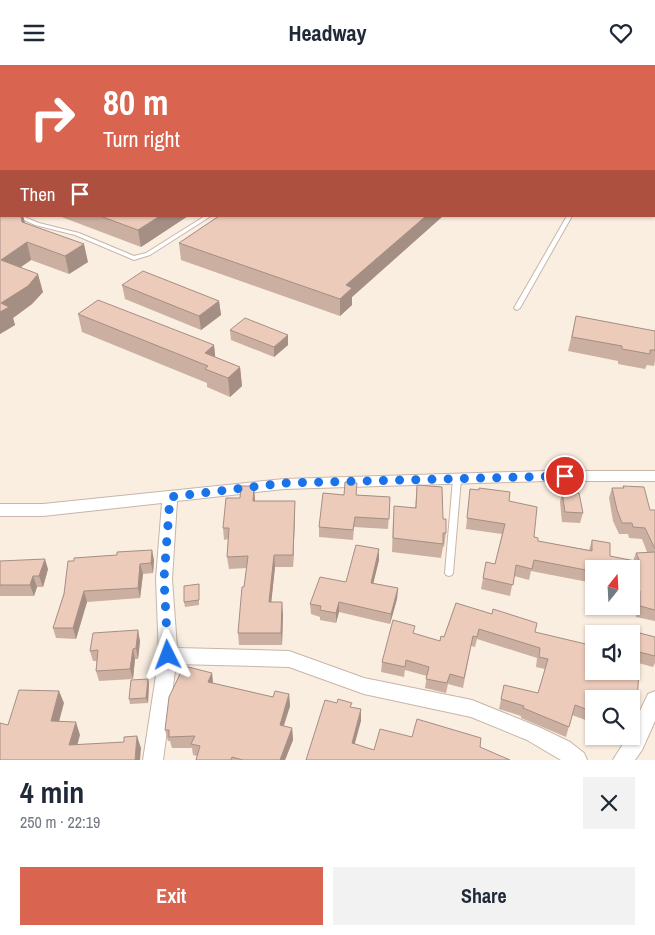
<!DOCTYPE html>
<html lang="en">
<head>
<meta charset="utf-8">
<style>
	:root { --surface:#fff; --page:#f2f2f3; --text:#1f2937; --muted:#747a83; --accent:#d96550 }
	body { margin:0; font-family:"Archivo Narrow",sans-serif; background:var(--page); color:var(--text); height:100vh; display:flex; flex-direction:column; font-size:19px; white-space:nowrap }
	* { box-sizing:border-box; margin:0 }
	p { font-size:16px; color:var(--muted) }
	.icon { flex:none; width:28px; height:28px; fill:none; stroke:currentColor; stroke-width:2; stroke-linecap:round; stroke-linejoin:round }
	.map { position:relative; height:695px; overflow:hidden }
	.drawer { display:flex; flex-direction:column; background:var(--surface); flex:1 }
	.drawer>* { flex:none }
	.banner { position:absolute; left:0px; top:0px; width:655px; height:152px; box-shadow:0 1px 4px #0004; background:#d96550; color:#fff; overflow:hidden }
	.needle { width:32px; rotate:18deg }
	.buttons { position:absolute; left:585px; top:495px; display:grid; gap:10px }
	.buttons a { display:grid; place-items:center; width:55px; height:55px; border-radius:0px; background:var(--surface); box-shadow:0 1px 4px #0004; font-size:25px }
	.pin { position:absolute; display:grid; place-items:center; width:42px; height:42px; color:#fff; margin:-21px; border:2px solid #fff; border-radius:50%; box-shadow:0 1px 5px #0007 }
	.me { position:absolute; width:55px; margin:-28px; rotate:357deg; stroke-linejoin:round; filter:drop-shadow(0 0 4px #0008) }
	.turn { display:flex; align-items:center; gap:18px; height:105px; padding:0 20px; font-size:22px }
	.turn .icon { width:65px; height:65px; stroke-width:2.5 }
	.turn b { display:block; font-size:35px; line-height:42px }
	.then { display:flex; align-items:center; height:48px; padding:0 20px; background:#0003; gap:10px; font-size:19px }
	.round { display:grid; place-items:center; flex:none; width:52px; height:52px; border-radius:0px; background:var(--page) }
	.overview { display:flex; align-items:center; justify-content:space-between; height:85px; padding:0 20px }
	h1 { font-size:30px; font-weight:800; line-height:38px }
	.primary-button { display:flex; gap:10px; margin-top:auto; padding:10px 20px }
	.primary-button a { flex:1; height:58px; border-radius:0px; background:var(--accent); color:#fff; font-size:20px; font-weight:800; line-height:58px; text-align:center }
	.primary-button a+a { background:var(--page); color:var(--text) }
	header { display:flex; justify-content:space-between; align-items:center; height:65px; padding:0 20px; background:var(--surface); font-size:22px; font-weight:800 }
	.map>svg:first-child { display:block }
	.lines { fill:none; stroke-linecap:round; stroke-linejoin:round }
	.lane-casing { stroke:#c9b5a9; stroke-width:2 }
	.street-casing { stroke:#c9b5a9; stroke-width:2 }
	.lane { fill:#fff; fill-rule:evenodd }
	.street { fill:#fff; fill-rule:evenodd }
	.wall { fill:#cbafa1 }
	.shaded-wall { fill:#a58e83 }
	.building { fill:#eccbbb; stroke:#a58e83 }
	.route { stroke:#1a73e8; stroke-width:9; stroke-dasharray:0 16.2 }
</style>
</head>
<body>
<header><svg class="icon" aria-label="menu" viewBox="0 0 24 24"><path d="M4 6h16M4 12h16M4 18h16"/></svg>Headway<svg class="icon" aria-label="heart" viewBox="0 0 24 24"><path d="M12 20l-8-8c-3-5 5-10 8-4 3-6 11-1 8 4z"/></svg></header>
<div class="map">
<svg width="655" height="695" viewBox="0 0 655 695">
	<rect width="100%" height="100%" fill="#faeee1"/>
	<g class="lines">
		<g class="lane-casing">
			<path id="lane" d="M250 0H256L254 1H249Z
				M388 0H401L402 1H391Z
				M652 0H655V2L652 1Z
				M654 38H655V41H654Z
				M654 117H655V119H654Z
				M0 134H1V139H0Z
				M15 151H22L39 158 79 168 134 191 146 188 205 151H211L150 190 134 195 75 170 35 160Z
				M567 151H572L520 243 517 245 515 244 514 243Z
				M457 411 460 412 461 414 453 508 452 510 449 511 446 510 445 508 453 414 454 412Z"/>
		</g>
		<g class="street-casing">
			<path id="street" d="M546 406H655V416H546L284 424 177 436 172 514 177 583 289 586 364 613 472 635 541 663 570 677 584 688 587 695H561L527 675 471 652 364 629 289 602 176 599 163 695H143L159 591 156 514 162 438 43 451H0V439H43L284 414Z
				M655 626V656L642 685 635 695H613L628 671H631V665L648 629Z"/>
		</g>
		<use href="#lane" class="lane"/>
		<use href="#street" class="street"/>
	</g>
	<path class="wall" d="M517 0H552L551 1H525Z
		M1 24V103L0 102V25Z
		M1 151H23L25 158 88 197 69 209 31 195 21 202 43 227 32 239 13 253 15 260 0 269Z
		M59 151H188L141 182Z
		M219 151H443L352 232V240L340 251 181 195 179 178Z
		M122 220 219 236 221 250 201 265 125 234Z
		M78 249 214 280 215 292 240 302 242 321 230 332 207 322V318L82 267Z
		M576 251 655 266V296L654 301 647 300 645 304 618 299V296L568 286Z
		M230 265 288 270V280L274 292 231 275Z
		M417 420 443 454 446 468 444 482H443L441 493 392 487 393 455 415 443Z
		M623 421 650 445H655V556L636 552V537L631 536V504H594V541H609L607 546 588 542V517L531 506 529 515 514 511 510 531 481 524 486 497 495 499 502 469 466 464 470 424 509 436 538 476 589 485 592 475 610 491 633 496 636 488 647 487 642 474 629 473 628 469H619L613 456 609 433 612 423H623Z
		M562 427 583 448 580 458 562 457 560 437Z
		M357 430 390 432 388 464 354 462 353 475 319 472V462Z
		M255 433V436H295V447L293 502H275L271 537 283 549 282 580H239L238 568 247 503 229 504 227 492 228 474 224 475 223 463Z
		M154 495 153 508 143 509 140 533 87 537 76 574 56 573 53 563 74 496Z
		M379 495 373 518 398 523 397 534 390 559 339 547 336 558 320 555V552L311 549 310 539 346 517Z
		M0 496 48 504 43 522H37L34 531H0Z
		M199 525V540L185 542 184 537Z
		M456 538 535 567 637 637 633 647 631 646V634H594V650L591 657 572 650 566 672 521 653V651L499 644 504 620 538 628 545 604 536 602 537 593 477 574 475 582 471 581 463 623 448 619 446 628 425 623 427 611 405 605 404 612 381 607 382 597 414 569 440 576 444 572Z
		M632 566 655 572V598L653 602 631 596V569Z
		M140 576 138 594H135L133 614 99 616 96 606 97 596H93L90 586Z
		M212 608 213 618 273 632 289 629 290 641 284 661 292 663 293 675 285 695H196L197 691 193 690 192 683H172L170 676H168L165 665Z
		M148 614 149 619 148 638 130 639 129 634Z"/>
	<path class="shaded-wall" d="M21 151H23L25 158 26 174 22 157Z
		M160 151H188L141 182 138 165Z
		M426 151H443L352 232V240L340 251V234L346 220Z
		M27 177 31 195 6 212 1 195Z
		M84 179 88 197 69 209 65 191Z
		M38 209 43 227 32 239 13 253 15 260 0 269V247L1 238Z
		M219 236 221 250 201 265 199 251Z
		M288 270V280L274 292V282Z
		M214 280 216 299 205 288Z
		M240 302 242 321 230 332 228 313Z
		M254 421 255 433 254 447 253 436Z
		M295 436V447L293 502V490Z
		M379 484V495L371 528V518Z
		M152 485 154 495 153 508 151 498Z
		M274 490 275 502 270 549 269 537Z
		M45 494 48 504 43 522 39 511Z
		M140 499 143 509 140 533 138 523Z
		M33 511 37 522 34 531 30 520Z
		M398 523 397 534 390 559 391 549Z
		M84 526 87 537 76 574 73 563Z
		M282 537 283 549 282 580 281 568Z
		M339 537V547L336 558V548Z
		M138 565 140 576 138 594 136 583Z
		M133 584 135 594 133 614 130 604Z
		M212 608 213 620 208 617Z
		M148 614 149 619 148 638 146 633Z
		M59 626 64 638 56 668 51 656Z
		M289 629 290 641 280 671V660Z
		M361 644V656L352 689V678Z
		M76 657 80 670 74 692 69 680Z
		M292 663 293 675 285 695H280Z
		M137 671 141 683 140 695H135Z"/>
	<path class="building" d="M60 0H179L184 1H57Z
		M0 29H1V91H0Z
		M0 149 1 150V151H21L22 157 84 179 65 191 27 177 1 195 38 209 28 221 1 238 9 242 0 247Z
		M100 151H160L138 165Z
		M219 151H426L346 220 352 223 340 234 179 178Z
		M143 206 219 236 199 251 122 220Z
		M98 235 214 280 205 288 240 302 228 313 205 304 208 301 78 249Z
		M576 251 655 266V285H650V289L622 284V281L572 272Z
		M245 253 288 270 274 282 230 265Z
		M345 417 357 418 356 430 390 432 389 454 355 452 353 465 319 462 323 428 344 430Z
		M417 420 442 422 443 454H446V468H443V479L393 473 394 441 416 443Z
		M241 421H254L253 436H295L293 490H274L269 537H282L281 568H238L242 522H244L248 491 227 492 229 463H223L226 433H240Z
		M623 421 644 422 650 445H655V484L645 463 633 462 632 458H622L617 445 612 423H624Z
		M479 423 510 427 509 436 537 442 534 472 538 473V476L592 486V475L610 478V491L640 497 636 488 655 487V545L640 541V526L631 524V504H594V532H591V506L534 495 532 504 516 500 513 520 483 513 486 497 495 499 505 459 467 453 470 424 479 425Z
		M562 427 579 428 583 448 565 447Z
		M356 480 379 484 371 518 398 523 391 549 339 537 336 548 320 545 321 541 310 539 320 512 346 517Z
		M152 485 151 498 140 499 138 523 84 526 73 563H53L64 529 68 496H74V493L117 490V487Z
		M45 494 39 511H33L30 520H0V496Z
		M199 519V535L184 537V521Z
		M456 538 492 549 493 544 537 558 535 567 594 581V606H631V603L639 605 637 637 631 635V634H626L600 627 598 634H594V647L575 640 569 662 523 643 524 641 501 634 504 620 538 628 548 594 539 592 540 583 479 564 477 572 473 571 464 613 450 609 447 618 426 614 429 602 406 595 405 602 382 597 393 555 415 561 413 568 440 576 441 571 444 572Z
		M138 565 136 583 133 584 130 604 96 606 98 585 90 586 93 568Z
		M632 566 655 572V591L631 585Z
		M184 601 212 608 208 617 273 632 275 626 289 629 280 660 292 663 280 695H243L232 692 231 695H196L200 681 191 679 195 671 169 672V665H165L169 632Z
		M148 614 146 633 129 634 131 615Z
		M19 625 59 626 51 656 76 657 69 680 124 677V672L137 671 135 695H0V658L8 660Z
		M338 634 352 638 350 642 361 644 352 678 374 685 380 664 412 672 417 654 481 673 480 682 510 695H306L325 635 337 638Z"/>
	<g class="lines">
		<path class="route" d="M168 590 164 514 170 432 284 418 565 411"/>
	</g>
</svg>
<div class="buttons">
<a><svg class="needle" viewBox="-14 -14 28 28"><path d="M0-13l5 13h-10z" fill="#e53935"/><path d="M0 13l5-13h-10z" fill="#747a83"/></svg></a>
<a><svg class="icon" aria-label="sound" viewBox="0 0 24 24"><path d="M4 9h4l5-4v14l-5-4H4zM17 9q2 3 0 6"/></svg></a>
<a><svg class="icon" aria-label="search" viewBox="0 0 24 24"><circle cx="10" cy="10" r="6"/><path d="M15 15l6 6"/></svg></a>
</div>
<div class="pin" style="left:565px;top:411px;background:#d93025"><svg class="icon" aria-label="arrive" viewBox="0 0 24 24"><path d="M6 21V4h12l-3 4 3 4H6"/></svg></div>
<svg class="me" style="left:168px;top:590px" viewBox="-20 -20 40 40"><path d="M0-17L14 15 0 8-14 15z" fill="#1a73e8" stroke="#fff" stroke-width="4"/></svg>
<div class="banner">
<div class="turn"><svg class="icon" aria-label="right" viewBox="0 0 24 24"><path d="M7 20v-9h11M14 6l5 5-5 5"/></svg><div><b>80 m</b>Turn right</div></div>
<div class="then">Then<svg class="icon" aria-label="arrive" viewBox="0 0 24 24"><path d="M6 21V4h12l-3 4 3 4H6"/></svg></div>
</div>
</div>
<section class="drawer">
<div class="overview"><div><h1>4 min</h1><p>250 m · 22:19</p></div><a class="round"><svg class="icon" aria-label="close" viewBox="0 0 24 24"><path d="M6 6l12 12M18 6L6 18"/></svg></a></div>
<div class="primary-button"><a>Exit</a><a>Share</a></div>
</section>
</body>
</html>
